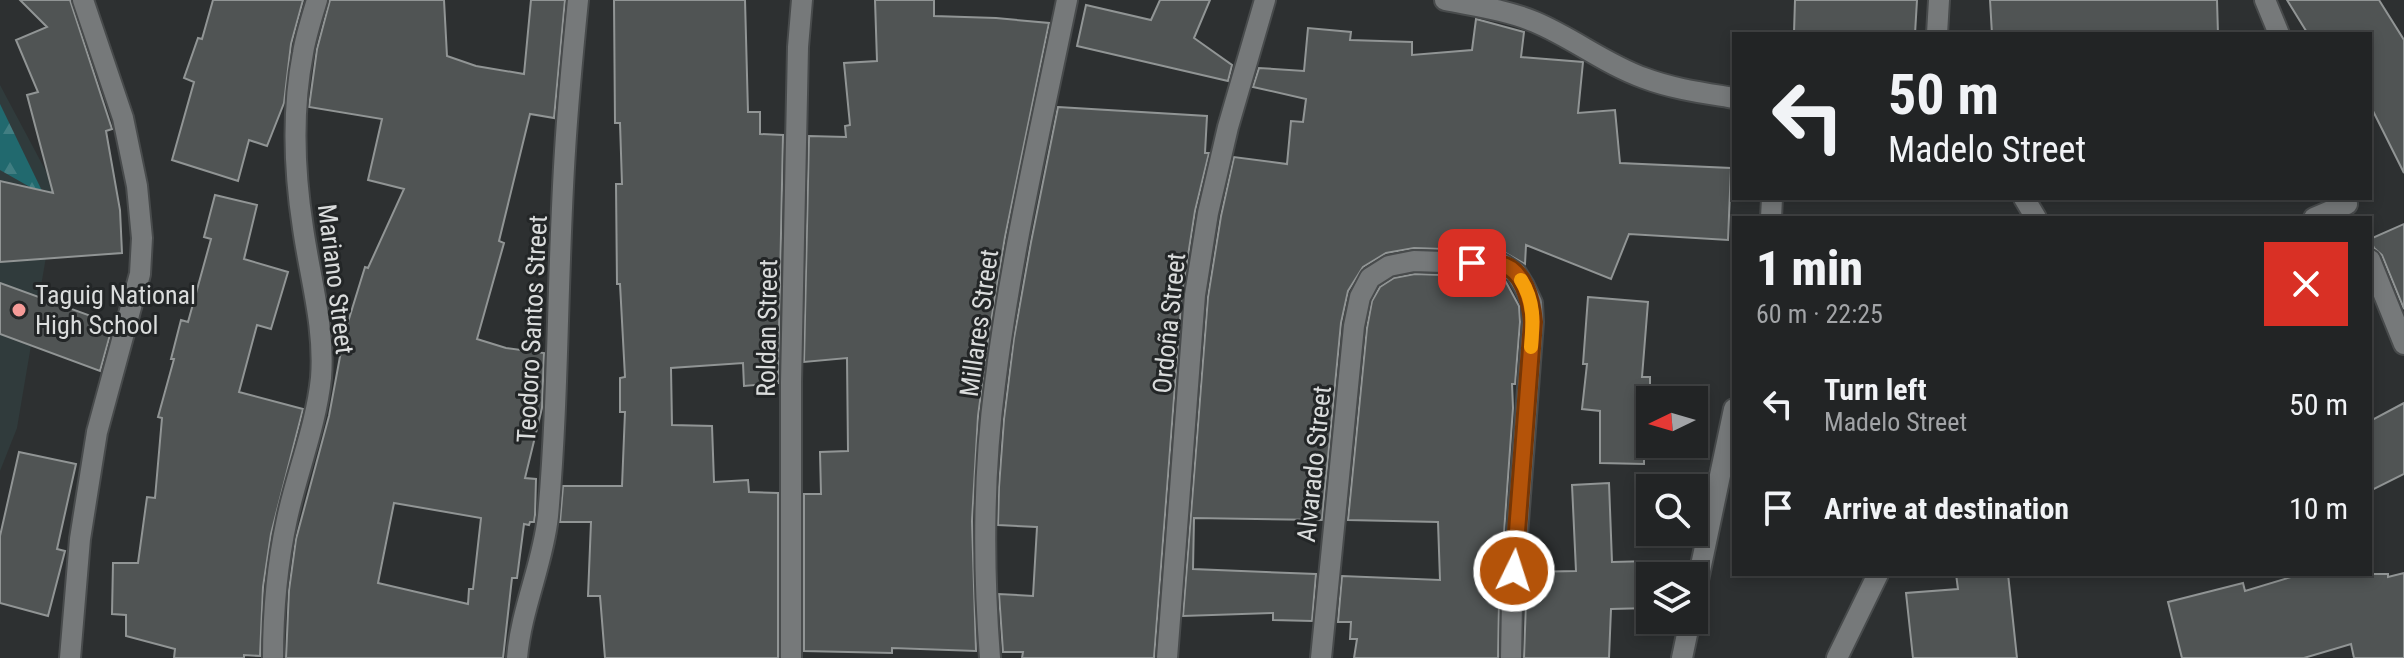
<!DOCTYPE html>
<html lang="en">
<head>
<meta charset="utf-8">
<style>
	:root { --surface:#222425; --page:#2a2c2d; --text:#f1f3f6; --muted:#a2a4a7; --line:#3f4142 }
	body { margin:0; font-family:"Roboto Condensed",sans-serif; background:var(--page); color:var(--text); height:100vh; display:flex; flex-direction:column; font-size:30px; white-space:nowrap }
	* { box-sizing:border-box; margin:0 }
	p { font-size:26px; color:var(--muted) }
	.icon { flex:none; width:44px; height:44px; fill:none; stroke:currentColor; stroke-width:2; stroke-linecap:round; stroke-linejoin:round }
	.map { position:relative; flex:1; overflow:hidden }
	.drawer { position:absolute; left:1732px; top:216px; width:640px; height:360px; display:flex; flex-direction:column; background:var(--surface); border-radius:0px; box-shadow:0 4px 12px #0003,0 0 0 2px var(--line) }
	.drawer>* { flex:none }
	.banner { position:absolute; left:1732px; top:32px; width:640px; height:168px; border-radius:0px; box-shadow:0 4px 12px #0003,0 0 0 2px var(--line); background:#222425; color:var(--text); overflow:hidden }
	.needle { width:52px; rotate:265deg }
	.buttons { position:absolute; left:1636px; top:386px; display:grid; gap:16px }
	.buttons a { display:grid; place-items:center; width:72px; height:72px; border-radius:0px; background:var(--surface); box-shadow:0 4px 12px #0003,0 0 0 2px var(--line); font-size:40px }
	.pin { position:absolute; display:grid; place-items:center; width:68px; height:68px; color:#fff; margin:-34px; border-radius:16px; box-shadow:0 4px 12px #0006 }
	.me { position:absolute; width:88px; margin:-44px; rotate:4deg; stroke-linejoin:round; filter:drop-shadow(0 0 6px #0008) }
	.turn { display:flex; align-items:center; gap:28px; height:168px; padding:0 24px; font-size:36px }
	.turn .icon { width:104px; height:104px; stroke-width:2.5 }
	.turn b { display:block; font-size:56px; line-height:68px }
	.round { display:grid; place-items:center; flex:none; width:84px; height:84px; border-radius:0px; background:var(--page) }
	.overview { display:flex; align-items:center; justify-content:space-between; height:136px; padding:0 24px }
	h1 { font-size:48px; font-weight:800; line-height:60px }
	ul { padding:0; list-style:none }
	li { display:flex; align-items:center; gap:24px; height:104px; padding:0 24px }
	li div { flex:1 }
	li b { display:block; font-size:30px }
	li em { font-style:normal }
	.map>svg:first-child { display:block }
	.built { fill:#303b3c }
	.forest { fill:url(#forest-firs) }
	.building { fill:#505454; stroke:#919595; stroke-width:2; fill-rule:evenodd }
	.lines { fill:none; stroke-linecap:round; stroke-linejoin:round }
	.minor-casing { stroke:#484b4c; stroke-width:24 }
	.minor { stroke:#76797a; stroke-width:20 }
	.route-casing { stroke:#753606; stroke-width:20 }
	.route { stroke:#b45309; stroke-width:14 }
	.slow { stroke:#f59e0b; stroke-width:14 }
	.poi-dot { fill:#f59b98; stroke:#232627; stroke-width:3 }
	.labels { text-anchor:middle; stroke-width:6; stroke-linejoin:round; paint-order:stroke }
	.street-label { font-size:26px; fill:#dadcdc; stroke:#232627 }
	.poi-label { font-size:26px; fill:#dadcdc; stroke:#232627; text-anchor:start }
</style>
</head>
<body>
<div class="map">
<svg width="2404" height="658" viewBox="0 0 2404 658">
	<defs>
		<pattern id="forest-firs" width="22" height="20" patternUnits="userSpaceOnUse" patternTransform="scale(2)"><rect width="22" height="20" fill="#21696e"/><path d="M5 1l3.5 6h-7zM16 11l3.5 6h-7z" fill="#417e82"/></pattern>
	</defs>
	<rect width="100%" height="100%" fill="#2d3031"/>
	<path class="built" d="M0 85 57 192 17 428 0 471Z"/>
	<path class="forest" d="M0 104 44 195 0 170Z"/>
	<path class="building" d="M20 0H70L112 129 106 131 120 210 122 253 0 262V181L53 193 27 95 38 92 16 40 47 27Z
		M213 0H303L291 44 284 103 267 146 249 140 238 181 172 160 194 82 184 78 198 38 202 39Z
		M330 0H444L447 56 476 66 524 74 531 0H565L554 118 530 114 499 241 504 243 477 339 506 348 544 353 542 408 525 478 536 479 535 515 534 522H530L529 525 524 524 517 578H512L503 658H286L289 590 296 539 329 416 344 335 365 267 368 268 404 189 368 180 382 119 309 107 317 49ZM394 503 481 518 473 589H469L468 604 378 583Z
		M614 0H745L748 112H760V134L783 135 778 383 744 386 743 363 671 368 672 425 712 426 714 482 748 480 749 492 778 493V658H605L600 596H588L591 522H560L563 486H622L625 412H620V378L625 377 620 284H617L616 184H622L620 123H615Z
		M875 0H934V16L996 18 1049 23 1005 237 989 334 978 416 972 521 976 651 892 648V653L804 651V494H821L820 452 848 451 847 358 804 362 809 136 846 137 845 126 850 125 844 63 877 61Z
		M1160 0H1210L1194 38 1232 65 1228 81 1077 46 1086 5 1151 20Z
		M1795 0H1917L1915 34 1794 33Z
		M1990 0H2217L2218 34H1992Z
		M2287 0H2379L2404 40V173L2370 105V34H2308Z
		M1476 19 1524 32 1521 57 1583 62 1578 113 1615 110 1620 163 1731 168 1728 240 1629 234 1611 279 1526 245 1525 264 1502 251 1414 248 1386 253 1363 267 1348 291 1341 323 1322 520 1194 518 1193 569 1316 574 1312 621 1273 620V613L1183 616 1208 297 1221 216 1234 157 1287 164 1291 121 1303 122 1306 99 1253 87 1259 68 1304 71 1308 28 1351 32 1350 40 1412 42V55L1472 50Z
		M1058 107 1207 116 1205 153H1209L1195 211 1182 294 1154 658H1022L1023 652H1003L999 594 1033 596 1037 527 998 525 999 487 1004 419 1014 338 1031 242Z
		M215 195 257 205 244 259 288 272 271 329 257 325 239 392 303 409 271 534 263 587 260 656 244 655V658H174L175 649 126 636V615L112 614 113 563H138L147 497 155 498 162 418 158 417 174 359H171L181 320 188 322 211 239 204 237Z
		M2404 224V309L2382 255 2374 248 2370 239Z
		M1415 274 1498 277 1506 282 1519 306 1520 322 1515 384H1512L1513 408 1499 602 1498 658H1354L1357 639H1350L1351 622H1338L1342 576 1440 580 1438 522 1348 520 1367 328 1372 301 1380 287 1394 278Z
		M0 283 113 324 100 371 0 334Z
		M1588 297 1648 302 1642 377H1650V416H1644V464L1600 463V411L1582 409 1587 364H1583Z
		M2404 403V474L2370 491V421Z
		M19 452 76 464 57 549 65 551 48 616 0 603V536Z
		M1609 483 1612 562 1650 561V608L1611 609 1609 658H1524L1527 572 1576 571 1572 485Z
		M2404 573V658H2354L2351 644 2304 658H2182L2168 602 2243 583 2245 591 2301 574H2388V577Z
		M1956 574H2008L2017 658H1913L1906 593 1958 589Z"/>
	<g class="lines">
		<g class="minor-casing">
			<path id="minor" d="M1445 0C1475 6 1507 10 1535 22 1573 38 1605 64 1644 78 1673 89 1704 93 1734 98
				M2265 0 2279 34
				M1937 34 1939 0
				M2024 198 2036 218
				M1771 218 1772 198
				M2314 218 2347 204
				M2370 260 2404 344
				M1694 599 1734 409
				M70 658 80 539 97 432 140 274 142 238 137 186 123 118 83 0
				M273 658C273 612 277 565 287 519 297 472 316 426 321 378 325 327 310 278 303 228 294 170 292 110 303 53 306 35 312 17 317 0
				M517 658C521 609 543 564 548 516 559 395 557 273 565 151 568 101 573 50 578 0
				M791 658V382L798 47 802 0
				M990 658C983 568 983 474 995 384 1011 255 1041 127 1067 0
				M1167 658 1195 295 1208 213 1228 127 1265 0
				M1321 658 1354 326 1360 297 1370 278 1389 266 1414 261 1502 264 1516 273 1524 286 1532 303 1533 322 1512 602 1511 658
				M1682 658 1690 620
				M1837 658 1878 574"/>
		</g>
		<use href="#minor" class="minor"/>
	</g>
	<g class="lines">
		<g class="route-casing">
			<path id="route" d="M1472 263C1481 263 1491 262 1499 264 1524 268 1531 301 1533 322L1514 571"/>
		</g>
		<use href="#route" class="route"/>
		<path class="slow" d="M1521 280C1535 302 1533 323 1531 347"/>
	</g>
	<circle class="poi-dot" cx="19" cy="310" r="8"/>
	<g class="labels">
		<g class="street-label">
			<text transform="translate(336 279) rotate(83)" y="9">Mariano Street</text>
			<text transform="translate(979 323) rotate(-82)" y="9">Millares Street</text>
			<text transform="translate(1169 323) rotate(-84)" y="9">Ordoña Street</text>
			<text transform="translate(767 328) rotate(-89)" y="9">Roldan Street</text>
			<text transform="translate(532 329) rotate(-87)" y="9">Teodoro Santos Street</text>
			<text transform="translate(1314 464) rotate(-84)" y="9">Alvarado Street</text>
		</g>
		<g class="poi-label">
			<text x="35" y="304">Taguig National<tspan x="35" dy="30">High School</tspan></text>
		</g>
	</g>
</svg>
<div class="buttons">
<a><svg class="needle" viewBox="-14 -14 28 28"><path d="M0-13l5 13h-10z" fill="#e53935"/><path d="M0 13l5-13h-10z" fill="#a2a4a7"/></svg></a>
<a><svg class="icon" aria-label="search" viewBox="0 0 24 24"><circle cx="10" cy="10" r="6"/><path d="M15 15l6 6"/></svg></a>
<a><svg class="icon" aria-label="layers" viewBox="0 0 24 24"><path d="M12 4l9 5-9 5-9-5zM3 14l9 5 9-5"/></svg></a>
</div>
<div class="pin" style="left:1472px;top:263px;background:#d93025"><svg class="icon" aria-label="arrive" viewBox="0 0 24 24"><path d="M6 21V4h12l-3 4 3 4H6"/></svg></div>
<svg class="me" style="left:1514px;top:571px" viewBox="-20 -20 40 40"><circle r="17" fill="#b45309" stroke="#fff" stroke-width="3"/><path d="M0-11L8 9 0 5-8 9z" fill="#fff"/></svg>
<div class="banner">
<div class="turn"><svg class="icon" aria-label="left" viewBox="0 0 24 24"><path d="M17 20v-9H6M10 6l-5 5 5 5"/></svg><div><b>50 m</b>Madelo Street</div></div>
</div>
<section class="drawer">
<div class="overview"><div><h1>1 min</h1><p>60 m · 22:25</p></div><a class="round" style="background:#d93025;color:#fff"><svg class="icon" aria-label="close" viewBox="0 0 24 24"><path d="M6 6l12 12M18 6L6 18"/></svg></a></div>
<ul>
<li><svg class="icon" aria-label="left" viewBox="0 0 24 24"><path d="M17 20v-9H6M10 6l-5 5 5 5"/></svg><div><b>Turn left</b><p>Madelo Street</p></div><em>50 m</em></li>
<li><svg class="icon" aria-label="arrive" viewBox="0 0 24 24"><path d="M6 21V4h12l-3 4 3 4H6"/></svg><div><b>Arrive at destination</b></div><em>10 m</em></li>
</ul>
</section>
</div>
</body>
</html>
